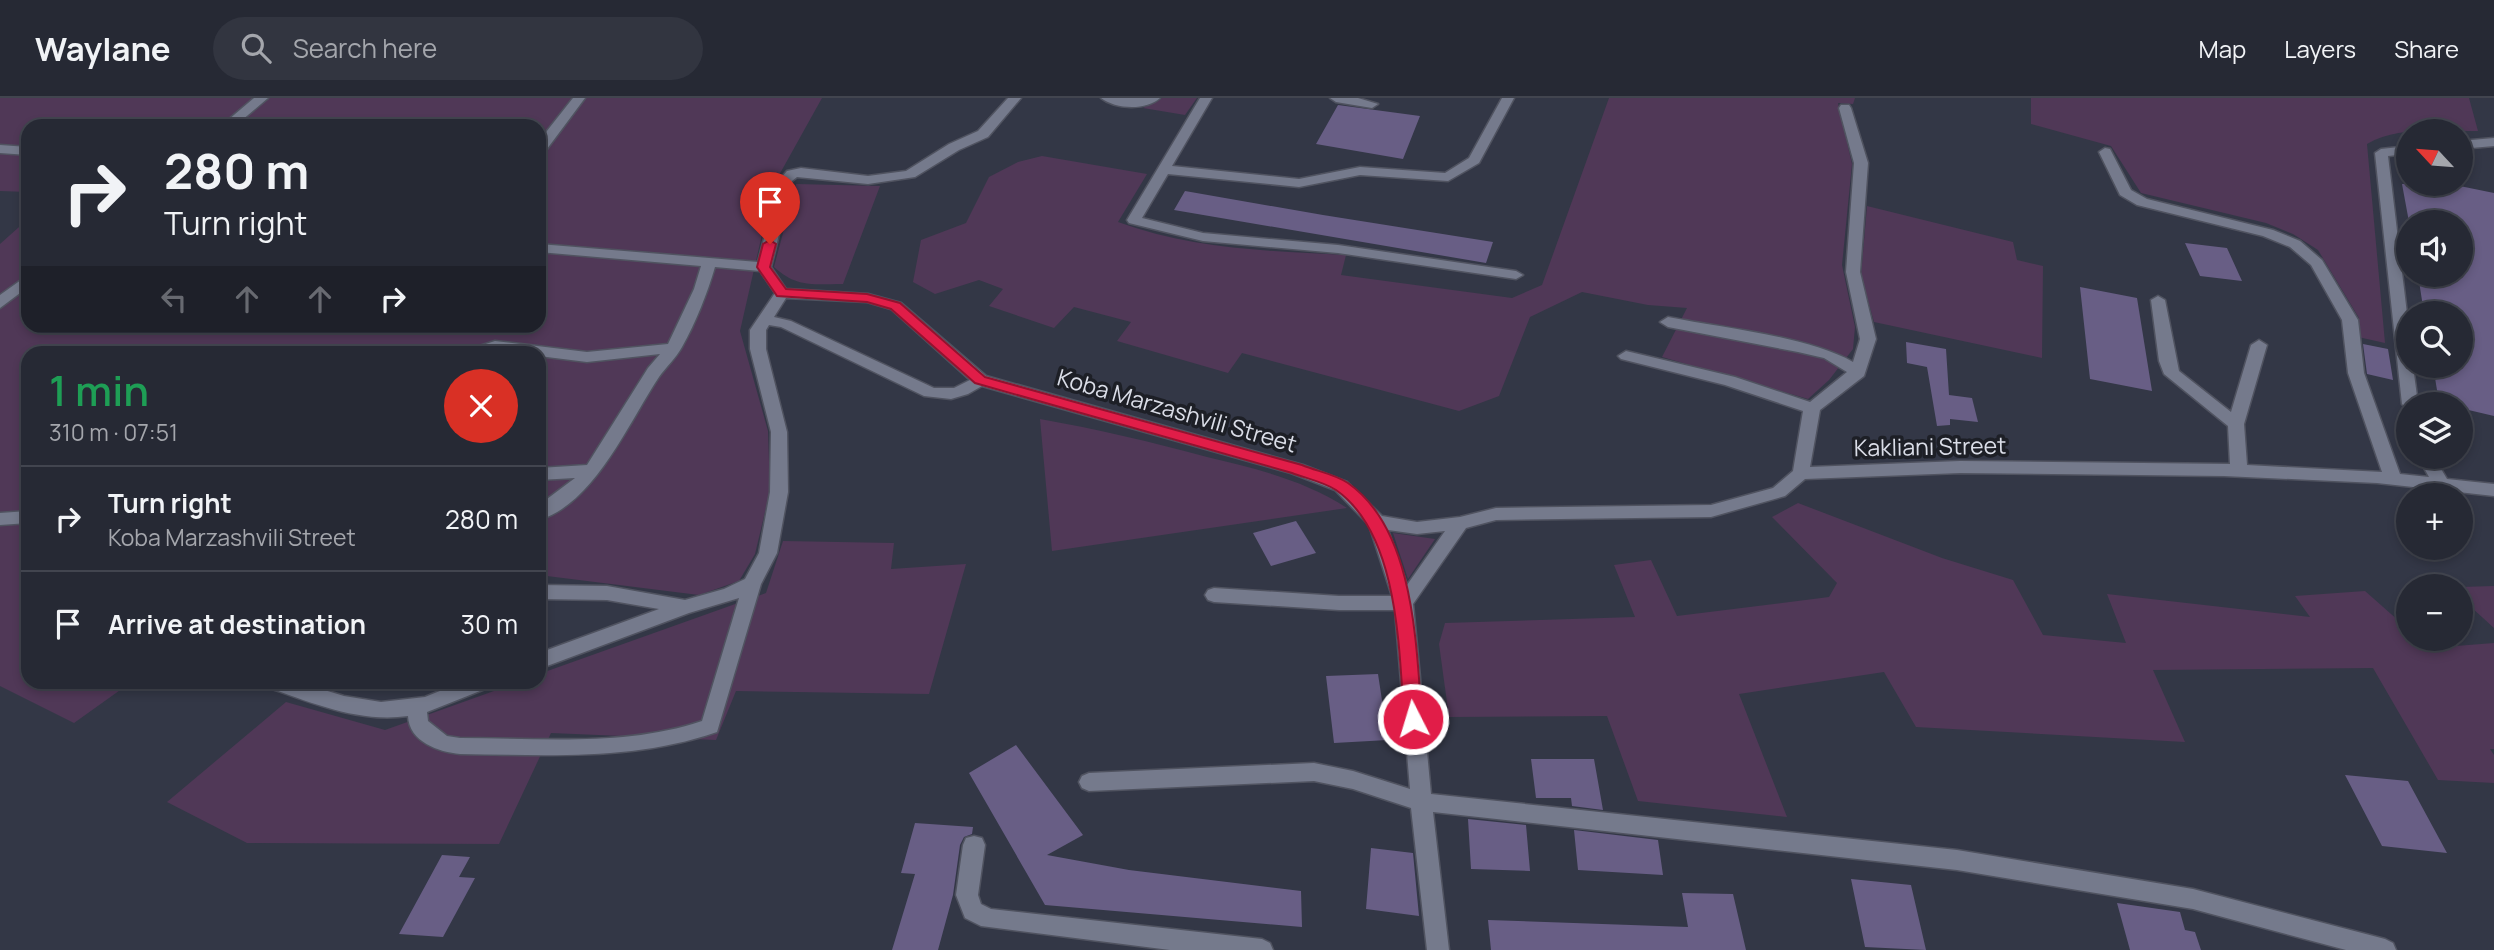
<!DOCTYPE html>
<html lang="en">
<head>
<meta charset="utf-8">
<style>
	:root { --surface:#262934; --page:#323540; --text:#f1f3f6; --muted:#a4a6ac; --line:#42454f }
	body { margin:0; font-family:Manrope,sans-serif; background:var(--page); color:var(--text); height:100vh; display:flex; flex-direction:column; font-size:26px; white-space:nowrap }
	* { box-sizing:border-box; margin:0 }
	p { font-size:23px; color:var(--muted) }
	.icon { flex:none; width:38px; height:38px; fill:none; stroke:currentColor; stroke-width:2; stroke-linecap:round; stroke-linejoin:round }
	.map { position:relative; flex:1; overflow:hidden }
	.side { position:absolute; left:21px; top:248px; width:525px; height:343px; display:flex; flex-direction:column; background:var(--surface); border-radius:21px; box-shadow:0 4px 10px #0003,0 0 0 2px var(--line) }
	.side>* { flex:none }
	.top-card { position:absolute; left:21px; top:21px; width:525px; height:214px; border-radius:21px; box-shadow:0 4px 10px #0003,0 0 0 2px var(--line); background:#262934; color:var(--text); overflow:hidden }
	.needle { width:46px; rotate:296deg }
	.buttons { position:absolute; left:2396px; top:21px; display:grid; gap:14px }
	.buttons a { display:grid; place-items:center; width:77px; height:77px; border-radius:50%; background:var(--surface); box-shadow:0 4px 10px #0003,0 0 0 2px var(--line); font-size:35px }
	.pin { position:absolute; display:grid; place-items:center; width:60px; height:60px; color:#fff; margin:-72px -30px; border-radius:50% 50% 50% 0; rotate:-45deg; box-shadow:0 0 7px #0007 }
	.pin .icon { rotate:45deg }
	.me { position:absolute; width:77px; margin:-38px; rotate:355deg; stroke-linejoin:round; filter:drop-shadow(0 0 5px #0008) }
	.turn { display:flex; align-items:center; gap:24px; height:147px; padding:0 28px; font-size:32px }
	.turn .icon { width:91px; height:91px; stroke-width:2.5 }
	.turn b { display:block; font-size:49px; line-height:60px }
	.lanes { display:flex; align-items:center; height:66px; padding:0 28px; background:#0003; justify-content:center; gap:35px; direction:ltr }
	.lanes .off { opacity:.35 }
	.round { display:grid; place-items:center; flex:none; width:74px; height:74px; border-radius:37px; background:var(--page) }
	.headline { display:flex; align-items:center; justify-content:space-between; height:119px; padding:0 28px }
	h1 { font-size:42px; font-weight:600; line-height:52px; color:#1e9e55 }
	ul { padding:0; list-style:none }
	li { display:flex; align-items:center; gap:21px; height:105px; padding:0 28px; border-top:2px solid var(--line) }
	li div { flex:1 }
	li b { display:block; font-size:26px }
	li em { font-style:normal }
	header { display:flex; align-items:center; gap:42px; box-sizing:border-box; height:98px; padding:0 35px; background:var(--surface); border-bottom:2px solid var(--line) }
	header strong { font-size:33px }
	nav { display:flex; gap:38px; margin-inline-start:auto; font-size:24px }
	.search { width:490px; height:63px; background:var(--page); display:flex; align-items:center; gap:18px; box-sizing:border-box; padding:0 24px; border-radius:38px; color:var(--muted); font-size:26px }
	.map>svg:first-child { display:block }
	.green { fill:#503857 }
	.building { fill:#685e85 }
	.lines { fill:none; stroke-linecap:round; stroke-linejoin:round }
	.minor-casing { stroke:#505360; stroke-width:3 }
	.minor { fill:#757a8c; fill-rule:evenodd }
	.route { fill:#e11d48; stroke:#92132f; stroke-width:2 }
	.labels { text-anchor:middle; stroke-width:7; stroke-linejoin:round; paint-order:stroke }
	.street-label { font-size:23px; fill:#dadde7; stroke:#1d1f26 }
</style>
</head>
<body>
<header>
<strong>Waylane</strong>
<div class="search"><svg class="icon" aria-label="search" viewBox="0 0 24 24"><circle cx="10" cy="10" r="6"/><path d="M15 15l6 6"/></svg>Search here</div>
<nav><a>Map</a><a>Layers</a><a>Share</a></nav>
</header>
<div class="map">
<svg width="2494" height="852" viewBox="0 0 2494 852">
	<rect width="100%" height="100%" fill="#333746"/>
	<path class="green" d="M0 0H822L773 88 740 233 768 333 770 393 755 456 739 483 699 497 539 477V256H28V584L130 585 74 625 0 588V146L28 121V228H539V28H28V94L0 93Z
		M1162 0H1197L1185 17 1143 10Z
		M1609 0H1855L1853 6 1838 5 1852 66 1842 167 1855 229 1853 251 1829 282 1808 301 1662 259 1687 210 1648 207 1582 194 1530 219 1499 298 1459 313 1242 255 1228 275 1117 243 1131 224 1074 209 1054 230 989 208 1003 191 979 182 935 196 913 184 921 142 966 125 989 79 1018 64 1042 58 1147 76 1118 124C1191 151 1269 153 1346 157L1341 177 1512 200 1542 187Z
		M2031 0H2469L2478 33C2440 34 2400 27 2367 46L2385 245 2358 239 2359 220 2318 152 2293 136 2266 125 2141 95 2111 48 2031 26Z
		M796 86 880 88 843 186C813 186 797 190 774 169Z
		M1867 108 2013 144 2017 162 2043 168 2042 260 1874 224 1861 178Z
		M1040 321C1097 331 1152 344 1207 359 1257 371 1304 382 1347 410L1052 453Z
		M1798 405 1942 460 2013 482 2043 537 2126 545 2107 496 2310 519 2295 498 2365 493 2408 531V541H2419L2430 550 2494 545V651H2490L2494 657V685L2438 682 2373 570 2153 572 2185 644 1916 629 1884 574 1739 596 1787 719 1638 703 1607 618 1449 619 1439 546 1445 525 1635 519 1614 467 1651 462 1677 518 1829 499 1837 485 1772 419Z
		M1393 435 1435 441 1408 481Z
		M783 443 894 445 891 471 966 466 929 596 736 593 716 642 551 635 499 746 247 745 167 704 286 604 385 632 516 585 539 584V576L766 495Z
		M2494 488V530L2460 499 2461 489Z"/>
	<path class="building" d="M1338 7 1420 18 1403 61 1316 46Z
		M2402 86H2450L2494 95V318L2460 310V306L2439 304 2433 268H2460V215H2424L2418 177H2460V124H2409Z
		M1185 93 1323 117 1493 144 1486 165 1174 112Z
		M2185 145 2227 150 2242 183 2200 178Z
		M2080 189 2137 200 2152 293 2090 281Z
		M1906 244 1946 251 1949 297 1972 300 1978 324 1950 321V327L1937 328 1927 269 1907 265Z
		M2363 246 2388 251 2393 282 2367 276Z
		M1296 423 1316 455 1271 468 1253 435Z
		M1378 576 1388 642 1334 645 1326 578Z
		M1016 647 1083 737 1047 757 1129 772 1301 793 1302 829 1045 807 969 675Z
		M1531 661H1594L1603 712 1572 708 1571 700H1536Z
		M2345 677 2408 683 2447 755 2382 748Z
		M1468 721 1526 727 1530 773 1471 771Z
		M915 725 973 729 972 736 964 739 960 747 953 797 938 852H892L915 776 901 775Z
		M1574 732 1658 742 1663 777 1578 772Z
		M1371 750 1413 755 1419 818 1366 811Z
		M442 757 470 759 459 779 475 780 443 839 399 836Z
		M1851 781 1911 787 1926 852 1865 849Z
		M1682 795 1733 796 1746 852H1491L1488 822 1688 829Z
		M2117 805 2180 814 2185 832 2195 834 2201 852H2130Z"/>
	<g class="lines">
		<g class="minor-casing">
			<path id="minor" d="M254 0H268L235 28H221Z
				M573 0H585L544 55 539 56V43Z
				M1008 0H1021L988 39 959 52 915 79 868 86 797 79 792 83 771 169 786 191 868 196 901 205 986 278 1303 367 1347 384 1382 418 1417 424 1460 419 1496 410 1711 407 1773 390 1793 373 1803 313 1725 287 1621 261 1618 258 1626 253 1735 279 1810 304 1847 274 1824 260 1798 254 1668 229 1660 224 1668 219C1722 230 1807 238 1853 264L1860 241 1846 174 1854 65 1839 10 1841 7H1849L1851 10 1868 65 1860 174 1876 241 1864 278 1820 312 1810 369 1960 363 2230 366 2228 328 2164 276 2159 263 2151 202 2158 198 2165 202 2179 273 2231 314 2251 247 2259 242 2267 247 2244 326 2247 367 2382 374 2348 275 2342 222 2311 167 2290 149 2263 138 2137 107 2120 97 2099 54 2105 50 2110 51 2131 92 2147 101 2273 132 2300 143 2322 162 2358 222 2364 275 2400 376 2429 379 2418 359H2434L2447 381 2494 386V398L2377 385 2224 378 1960 375 1805 381 1785 398 1711 419 1496 422 1466 430 1413 506 1431 696 1957 752 2193 791 2385 841 2393 845 2396 852H2346L2193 811 1957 772 1433 714 1449 852H1427L1411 710 1353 691 1314 683 1089 693 1082 690 1079 684 1082 678 1089 675 1314 665 1353 673 1410 691 1395 512H1339L1214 504 1208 502 1205 497 1208 492 1214 490 1339 498H1392L1369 427 1335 392 1291 375 982 288 968 296 951 301 924 298 781 229 769 227 766 232V251L787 334 788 394 777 455 761 486 717 634C633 663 548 657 460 656 439 654 409 644 408 618 359 625 312 605 267 589L265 584H298L344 598 381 604 425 599 462 584H492L490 589 427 614 428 623 447 638 460 640C540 640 625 649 702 623L739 500 689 515 539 571V555L659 511 607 502 539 501V487L607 488 685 502 724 491 745 481 759 455 770 394 771 334 750 251V232L775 195 760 173 715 169C707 196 696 224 682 249 676 260 666 269 659 279 629 324 594 406 539 422V407L575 380 539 382V370L587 367 648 270 660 256 587 264 539 258V256L496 253 462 256 464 253 495 243 587 254 668 246 694 191 701 168 539 154V146L758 164 779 82 787 73 801 70 868 78 906 73 949 46 978 33ZM786 200 867 204 891 211 970 282 954 290H934L791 223 774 219ZM1388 432 1417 436 1445 433 1407 487Z
				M1101 0H1160C1146 13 1115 11 1101 0Z
				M1200 0H1212L1172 68 1299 81 1360 69 1445 75 1469 60 1502 0H1514L1479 65 1448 83 1360 77 1299 89 1168 76 1142 120 1203 135 1338 147 1516 173 1523 177 1516 181 1338 155 1203 143 1129 125 1127 122Z
				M1330 0H1358L1378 6 1372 10 1336 4Z
				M2494 40V48L2460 51V43Z
				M0 47 28 49V57L0 55Z
				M2408 48V56L2388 58 2408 224V268H2413L2418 306H2408V311L2402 306 2375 55 2381 51Z
				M28 177V189L0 210V197Z
				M28 413V425L0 427V415Z
				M974 738 982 740 985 747 978 797 981 806 991 811 1262 841 1270 845 1273 852H1170L981 828 965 820 956 797 963 747 966 740Z"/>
		</g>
		<use href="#minor" class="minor"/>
	</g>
	<path class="route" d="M770 142 776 146 770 169 786 191 867 196 900 205 985 279 1302 367C1316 373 1335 376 1348 385 1415 432 1416 547 1422 621L1420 626 1413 628 1407 626 1404 621C1399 552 1399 436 1336 392 1324 384 1305 380 1292 375L975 285 891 211 867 204 777 198 757 169 763 146Z"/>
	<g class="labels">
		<g class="street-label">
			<text transform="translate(1177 313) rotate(16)" y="8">Koba Marzashvili Street</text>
			<text transform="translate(1930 349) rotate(-1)" y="8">Kakliani Street</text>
		</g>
	</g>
</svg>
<div class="buttons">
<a><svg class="needle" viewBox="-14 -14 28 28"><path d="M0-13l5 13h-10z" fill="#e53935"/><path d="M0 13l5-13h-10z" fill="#a4a6ac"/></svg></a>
<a><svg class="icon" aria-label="sound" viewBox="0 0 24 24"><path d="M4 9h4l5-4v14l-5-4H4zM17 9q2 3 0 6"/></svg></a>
<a><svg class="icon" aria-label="search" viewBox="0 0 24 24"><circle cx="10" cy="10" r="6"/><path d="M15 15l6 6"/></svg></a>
<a><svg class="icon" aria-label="layers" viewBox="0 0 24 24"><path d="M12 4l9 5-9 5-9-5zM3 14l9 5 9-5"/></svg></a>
<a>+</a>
<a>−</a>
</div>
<div class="pin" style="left:770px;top:146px;background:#d93025"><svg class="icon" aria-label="arrive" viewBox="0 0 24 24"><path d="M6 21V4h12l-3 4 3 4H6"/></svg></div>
<svg class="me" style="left:1413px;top:621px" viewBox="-20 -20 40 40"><circle r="17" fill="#e11d48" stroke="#fff" stroke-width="3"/><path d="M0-11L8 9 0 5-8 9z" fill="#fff"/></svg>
<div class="top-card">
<div class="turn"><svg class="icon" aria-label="right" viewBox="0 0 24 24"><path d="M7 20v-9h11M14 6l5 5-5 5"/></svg><div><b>280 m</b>Turn right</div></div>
<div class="lanes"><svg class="icon off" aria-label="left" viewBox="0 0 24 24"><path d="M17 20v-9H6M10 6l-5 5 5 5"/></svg><svg class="icon off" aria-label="ahead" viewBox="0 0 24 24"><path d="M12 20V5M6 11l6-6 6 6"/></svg><svg class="icon off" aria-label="ahead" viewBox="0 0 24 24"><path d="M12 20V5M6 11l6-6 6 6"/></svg><svg class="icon" aria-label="right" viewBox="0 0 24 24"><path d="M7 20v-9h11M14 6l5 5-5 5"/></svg></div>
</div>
<section class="side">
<div class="headline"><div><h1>1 min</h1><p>310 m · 07:51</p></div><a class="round" style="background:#d93025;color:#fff"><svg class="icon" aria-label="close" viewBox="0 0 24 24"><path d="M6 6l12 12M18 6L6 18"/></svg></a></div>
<ul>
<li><svg class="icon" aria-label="right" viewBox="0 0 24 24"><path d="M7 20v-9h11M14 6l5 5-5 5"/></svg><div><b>Turn right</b><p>Koba Marzashvili Street</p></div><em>280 m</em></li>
<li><svg class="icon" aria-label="arrive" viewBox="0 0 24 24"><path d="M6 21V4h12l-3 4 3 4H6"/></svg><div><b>Arrive at destination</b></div><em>30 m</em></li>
</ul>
</section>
</div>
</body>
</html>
